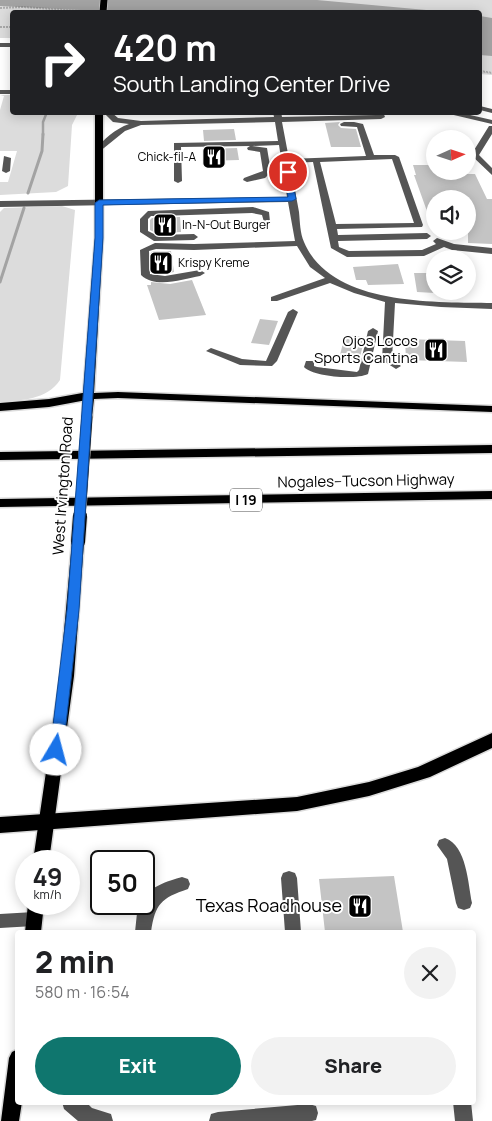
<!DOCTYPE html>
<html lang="en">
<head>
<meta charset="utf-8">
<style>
	:root { --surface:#fff; --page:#f2f2f2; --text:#202124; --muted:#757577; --accent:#0f766e }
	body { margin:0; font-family:Manrope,sans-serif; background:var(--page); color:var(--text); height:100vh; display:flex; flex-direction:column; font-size:19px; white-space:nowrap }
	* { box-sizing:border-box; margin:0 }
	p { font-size:16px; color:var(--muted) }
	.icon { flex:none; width:28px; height:28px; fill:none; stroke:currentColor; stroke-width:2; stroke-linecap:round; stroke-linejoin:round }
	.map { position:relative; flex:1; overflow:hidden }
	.drawer { position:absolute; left:15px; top:930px; width:461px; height:175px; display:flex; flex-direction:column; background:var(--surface); border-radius:5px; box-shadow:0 2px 12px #0003 }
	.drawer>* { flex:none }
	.hud { position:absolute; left:10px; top:10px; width:472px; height:105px; border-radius:5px; box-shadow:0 2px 12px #0003; background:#202124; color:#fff; overflow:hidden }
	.needle { width:32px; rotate:87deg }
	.fabs { position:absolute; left:426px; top:130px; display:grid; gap:10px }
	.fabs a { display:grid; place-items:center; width:50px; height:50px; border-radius:50%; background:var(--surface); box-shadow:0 2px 12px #0003; font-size:25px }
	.speed { position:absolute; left:15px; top:850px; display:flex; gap:10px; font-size:25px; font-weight:700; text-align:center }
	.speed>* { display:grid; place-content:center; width:65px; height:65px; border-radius:50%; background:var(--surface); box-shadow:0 2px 12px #0003; line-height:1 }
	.speed small { font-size:12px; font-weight:400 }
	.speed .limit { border:2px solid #111; border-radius:8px; background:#fff; color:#111 }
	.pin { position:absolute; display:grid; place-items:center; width:42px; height:42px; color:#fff; margin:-21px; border:2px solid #fff; border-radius:50%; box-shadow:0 1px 5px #0007 }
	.me { position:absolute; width:55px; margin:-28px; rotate:8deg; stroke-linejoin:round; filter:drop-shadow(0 0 4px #0008) }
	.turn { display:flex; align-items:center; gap:18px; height:105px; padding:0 20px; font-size:22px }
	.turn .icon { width:65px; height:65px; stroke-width:2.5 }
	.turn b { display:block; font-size:35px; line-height:42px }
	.round { display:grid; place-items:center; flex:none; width:52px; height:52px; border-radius:26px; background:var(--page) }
	.head { display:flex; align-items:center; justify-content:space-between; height:85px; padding:0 20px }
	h1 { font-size:30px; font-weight:800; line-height:38px }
	.cta { display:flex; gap:10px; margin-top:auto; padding:10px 20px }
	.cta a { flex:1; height:58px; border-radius:30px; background:var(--accent); color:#fff; font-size:20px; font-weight:800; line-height:58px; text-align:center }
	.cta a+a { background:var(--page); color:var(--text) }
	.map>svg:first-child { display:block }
	.green { fill:#dcdcdc }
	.water { fill:#a3a3a3 }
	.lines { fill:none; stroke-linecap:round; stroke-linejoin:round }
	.stream-far1 { stroke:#a3a3a3; stroke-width:2.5 }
	.stream { stroke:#a3a3a3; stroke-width:3 }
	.building { fill:#c4c4c4 }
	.major-casing { stroke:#dbdbdb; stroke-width:3 }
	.highway-casing { stroke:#dbdbdb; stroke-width:3 }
	.path { stroke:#777; stroke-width:2; stroke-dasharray:0.5 1; stroke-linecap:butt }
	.minor { fill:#555; fill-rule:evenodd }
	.major { fill:#000; fill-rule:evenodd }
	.highway { fill:#000; fill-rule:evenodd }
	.major-bridge-far2-casing { stroke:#dbdbdb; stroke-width:8; stroke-linecap:butt }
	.major-bridge-far1-casing { stroke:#dbdbdb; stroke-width:12; stroke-linecap:butt }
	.major-bridge-casing { stroke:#dbdbdb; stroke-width:16; stroke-linecap:butt }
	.major-bridge-far2 { stroke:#000; stroke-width:7 }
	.major-bridge-far1 { stroke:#000; stroke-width:11 }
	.major-bridge { stroke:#000; stroke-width:14 }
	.route { fill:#1a73e8; stroke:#114b97 }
	.labels { text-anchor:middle; stroke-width:4; stroke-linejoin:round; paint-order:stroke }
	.far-poi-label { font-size:12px; fill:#000; stroke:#fff; text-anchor:start }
	.shield { fill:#fff; stroke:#4c4c4c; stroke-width:1 }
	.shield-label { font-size:14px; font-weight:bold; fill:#000 }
	.poi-label { font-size:15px; fill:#000; stroke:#fff; text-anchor:end }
	.street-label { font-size:15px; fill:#000; stroke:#fff }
	.near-poi-label { font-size:18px; fill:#000; stroke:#fff; text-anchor:end }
</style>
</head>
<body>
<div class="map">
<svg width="492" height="1121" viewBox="0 0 492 1121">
	<rect width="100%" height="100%" fill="#fff"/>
	<path class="green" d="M0 0H80L79 12H12V38H0Z
		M130 0H492V75L480 74V12H130Z
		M0 95H12V112L78 113 72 125 68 186 56 192 0 195V182H8L17 151H0V110L4 96Z
		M62 206 75 210 60 380C47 400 22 400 0 402V212L4 208Z"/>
	<path class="water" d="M0 0H317L448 12H120L0 6Z
		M480 16 492 18V56L480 55Z"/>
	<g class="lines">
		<path class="stream-far1" d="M43 135V122L47 112"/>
		<path class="stream" d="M28 193 42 151 43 134
			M0 282 24 208"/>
	</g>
	<path class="building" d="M340 122 338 125 341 128 356 129 361 147H331L325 123Z
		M234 129 236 140 204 141 203 130Z
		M237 148 239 160 205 161 204 149Z
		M413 165H435V171H464L465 174H475L487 199H492V244L468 243V199H435L433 228 414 175H416Z
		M180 217 181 232 156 233 150 230V220L152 218Z
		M156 251H171L174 272 165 274 152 272 151 252Z
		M398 264 404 284 368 285 366 280H356L353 267Z
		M414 273H435V293L417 292Z
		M192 280 206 315 159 320 147 285H151V282L170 284Z
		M260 319 278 321 269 345 251 343Z
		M345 335 365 337 359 361 339 359Z
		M405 339 465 341 467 362 406 360Z
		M394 876 403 932H325L319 879Z"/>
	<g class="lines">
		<g class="major-casing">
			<path id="major" d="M95 112H103V238L94 393 118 392 492 406V412L118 398 94 399 92 417 91 419H83L82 417 83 396 95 238Z
				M78 538 84 542 74 676 49 861H33L60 676 72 542Z
				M28 904H44L41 932H25Z
				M18 1049V1102H22L19 1121H1L9 1058 12 1052Z"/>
		</g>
		<g class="highway-casing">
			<path id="highway" d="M88 392 94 396 92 399 49 407 0 411V403L49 399Z
				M492 445V453L0 460V452Z
				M492 491V499L0 507V499Z
				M492 733V748L430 777 369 796 297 811 0 833V817L297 797 369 782 418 767Z"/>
		</g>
		<path class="path" d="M0 8 23 7 92 12
			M0 27H12
			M480 71 492 73"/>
		<path class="minor" d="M0 43H12V47H0Z
			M0 90H12V94H0Z
			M480 106 492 109V113L480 110Z
			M103 112H111L118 118 141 121 274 117 273 112H281L282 117 376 115V112H383L385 117 381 119 282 122 289 159 366 156 357 127 341 126 340 124 344 122H354L363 124 374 155H395L399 157 423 225 422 227 337 229 338 235 427 233 431 236 427 239 338 241 339 247 349 251 422 250 436 244 433 241 437 238 454 244 492 248V254L452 250 444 247 424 256 347 257 331 248 313 162 290 163C293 179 296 196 299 212 300 222 300 233 304 242 331 306 434 302 492 303V309L441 307 395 303 392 359 401 366 396 369 382 360 385 302 354 293 330 283 277 301H271V297L325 278 310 267 297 246 194 250 156 249 149 251 150 274 165 276 200 270 205 273 200 276C183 279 156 289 141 275L140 250 155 243 194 244 295 241 288 202 0 207V201L287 197 279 145 252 146 267 148 271 172 265 178 247 182 243 180 244 178 263 171 260 152 248 150 247 148 250 146 181 147 182 181 178 183 174 181V143L278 141 275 122 141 125 125 131 99 152 95 150C104 139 115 129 129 124L113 122ZM392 159 414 223 336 224 320 162Z
			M441 112H457L492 120V124Z
			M489 126H492V134L479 155 492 168V175L471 155Z
			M4 156 11 158 10 171 6 173 2 171Z
			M253 207 269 212 270 222H264L262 215 252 213 158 216H151L148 219V231L156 235 194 234 198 237 194 240 154 241 140 232V219L148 211Z
			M293 309 298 312 277 361 272 366 240 365 206 351 211 348 242 359 266 361 288 312Z
			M373 328 378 331 368 374C356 380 313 377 304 367L306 361H314V366L317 367 357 372 359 370 368 331Z
			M445 838C467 846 468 884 472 903L470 908 464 910 458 908 456 903 447 859 437 845 439 840Z
			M289 871 295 873 297 878 301 932H285L281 878 283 873Z
			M182 877 188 879 190 884 188 889C161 898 155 904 151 932H135L137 913 141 904H144C144 887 169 881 182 877Z
			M34 912 40 914 42 919 40 924 34 926 0 928V914Z
			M62 1102H86L92 1108 111 1114 113 1121H78L64 1109Z
			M453 1102H471L473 1121H455Z
			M309 1104 316 1106 318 1113 316 1120 312 1121H209L211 1114 218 1112Z"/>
		<use href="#major" class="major"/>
		<use href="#highway" class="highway"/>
		<g class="major-bridge-far2-casing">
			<path id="major-bridge-far2" d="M103 12 104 0"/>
		</g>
		<g class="major-bridge-far1-casing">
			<path id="major-bridge-far1" d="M80 517 87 417"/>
		</g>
		<g class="major-bridge-casing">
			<path id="major-bridge" d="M78 542 80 516"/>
		</g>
		<use href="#major-bridge-far2" class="major-bridge-far2"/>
		<use href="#major-bridge-far1" class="major-bridge-far1"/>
		<use href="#major-bridge" class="major-bridge"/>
	</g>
	<path class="route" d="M288 170 291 172 296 199 292 201 103 205V238L79 610 63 750 61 753 56 755 52 753 50 750 67 610 95 238V203L99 200 288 197 284 172Z"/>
	<defs>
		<g id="restaurant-square" transform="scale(1.25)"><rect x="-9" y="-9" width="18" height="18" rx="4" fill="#000" stroke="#fff"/><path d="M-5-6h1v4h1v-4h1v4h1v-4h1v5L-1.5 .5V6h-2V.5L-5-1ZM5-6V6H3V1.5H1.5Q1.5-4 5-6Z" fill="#fff"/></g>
	</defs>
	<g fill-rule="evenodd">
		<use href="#restaurant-square" x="214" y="157"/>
		<use href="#restaurant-square" x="165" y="225"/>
		<use href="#restaurant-square" x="161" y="263"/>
		<use href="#restaurant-square" x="436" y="350"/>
		<use href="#restaurant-square" x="360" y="906"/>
	</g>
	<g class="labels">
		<g class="far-poi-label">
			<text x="196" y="161" text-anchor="end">Chick-fil-A</text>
			<text x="182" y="229">In-N-Out Burger</text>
			<text x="178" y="267">Krispy Kreme</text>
		</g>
		<rect class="shield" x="230" y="488.5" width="32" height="23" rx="4"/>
		<g class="shield-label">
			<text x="246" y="505">I 19</text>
		</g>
		<g class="poi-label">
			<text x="418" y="346">Ojos Locos<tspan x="418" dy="17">Sports Cantina</tspan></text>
		</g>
		<g class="street-label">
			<text transform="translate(366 481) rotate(-1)" y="5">Nogales–Tucson Highway</text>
			<text transform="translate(63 486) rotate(-86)" y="5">West Irvington Road</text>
		</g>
		<g class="near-poi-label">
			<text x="342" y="912">Texas Roadhouse</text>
		</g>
	</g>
</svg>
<div class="fabs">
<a><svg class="needle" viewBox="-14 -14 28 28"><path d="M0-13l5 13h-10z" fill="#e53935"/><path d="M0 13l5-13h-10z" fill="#757577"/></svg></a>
<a><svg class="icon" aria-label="sound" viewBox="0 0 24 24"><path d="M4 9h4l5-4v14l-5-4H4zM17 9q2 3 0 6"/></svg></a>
<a><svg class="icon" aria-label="layers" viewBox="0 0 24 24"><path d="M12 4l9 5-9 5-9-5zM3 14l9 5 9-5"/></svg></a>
</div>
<div class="speed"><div>49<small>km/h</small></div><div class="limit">50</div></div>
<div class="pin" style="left:288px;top:172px;background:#d93025"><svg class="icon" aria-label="arrive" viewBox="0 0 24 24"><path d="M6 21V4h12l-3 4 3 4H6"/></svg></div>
<svg class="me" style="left:56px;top:750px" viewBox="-20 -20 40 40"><circle r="19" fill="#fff"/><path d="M0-13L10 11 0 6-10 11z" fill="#1a73e8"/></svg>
<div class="hud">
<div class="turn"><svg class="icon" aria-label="right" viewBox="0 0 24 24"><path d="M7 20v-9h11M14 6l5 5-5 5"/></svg><div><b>420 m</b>South Landing Center Drive</div></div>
</div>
<section class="drawer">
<div class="head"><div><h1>2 min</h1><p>580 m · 16:54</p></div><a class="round"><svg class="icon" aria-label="close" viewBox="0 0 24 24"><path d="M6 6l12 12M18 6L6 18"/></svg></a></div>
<div class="cta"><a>Exit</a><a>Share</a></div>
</section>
</div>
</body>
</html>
